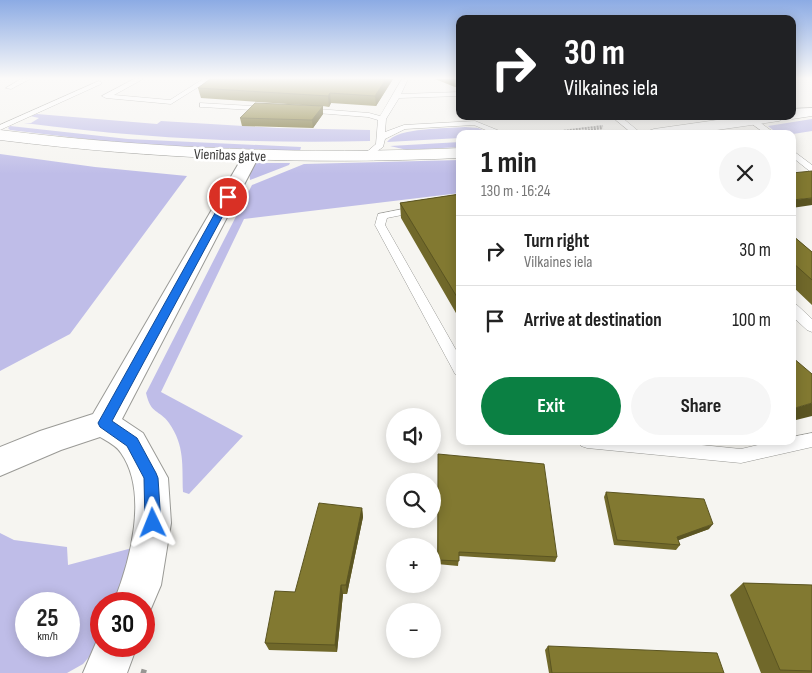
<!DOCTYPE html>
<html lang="en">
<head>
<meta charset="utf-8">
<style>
	:root { --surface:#fff; --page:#f6f6f6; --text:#222; --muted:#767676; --line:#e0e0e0; --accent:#0b8043 }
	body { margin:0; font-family:"Sofia Sans Condensed",sans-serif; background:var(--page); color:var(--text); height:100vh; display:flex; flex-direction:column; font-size:19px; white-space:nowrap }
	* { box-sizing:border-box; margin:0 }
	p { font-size:16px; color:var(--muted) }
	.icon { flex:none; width:28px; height:28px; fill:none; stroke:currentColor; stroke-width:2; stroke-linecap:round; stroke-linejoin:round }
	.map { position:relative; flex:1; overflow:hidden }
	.sheet { position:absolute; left:456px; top:130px; width:340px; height:315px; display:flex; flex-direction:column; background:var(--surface); border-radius:10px; box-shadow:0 2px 12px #0003 }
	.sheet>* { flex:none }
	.top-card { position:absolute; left:456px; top:15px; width:340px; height:105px; border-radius:10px; box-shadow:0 2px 12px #0003; background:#202124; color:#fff; overflow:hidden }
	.fabs { position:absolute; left:386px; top:408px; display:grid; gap:10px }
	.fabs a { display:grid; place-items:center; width:55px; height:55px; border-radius:50%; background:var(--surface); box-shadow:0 2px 12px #0003; font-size:25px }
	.speed { position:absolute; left:15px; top:592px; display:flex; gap:10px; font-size:25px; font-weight:700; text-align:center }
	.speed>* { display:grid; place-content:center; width:65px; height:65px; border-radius:50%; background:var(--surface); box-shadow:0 2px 12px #0003; line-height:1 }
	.speed small { font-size:12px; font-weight:400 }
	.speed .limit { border:8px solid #d22; background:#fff; color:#111 }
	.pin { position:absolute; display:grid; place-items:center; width:42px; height:42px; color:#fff; margin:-21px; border:2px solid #fff; border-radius:50%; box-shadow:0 1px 5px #0007 }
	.me { position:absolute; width:55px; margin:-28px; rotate:358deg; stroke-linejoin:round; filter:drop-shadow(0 0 4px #0008) }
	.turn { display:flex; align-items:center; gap:18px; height:105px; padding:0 25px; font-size:22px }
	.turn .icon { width:65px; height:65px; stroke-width:2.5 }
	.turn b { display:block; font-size:35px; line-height:42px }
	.round { display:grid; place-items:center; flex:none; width:52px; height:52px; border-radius:26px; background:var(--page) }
	.head { display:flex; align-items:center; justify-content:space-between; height:85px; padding:0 25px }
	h1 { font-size:30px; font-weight:700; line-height:38px }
	.button { display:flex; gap:10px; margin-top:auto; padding:10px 25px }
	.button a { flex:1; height:58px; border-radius:30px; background:var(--accent); color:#fff; font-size:20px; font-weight:700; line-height:58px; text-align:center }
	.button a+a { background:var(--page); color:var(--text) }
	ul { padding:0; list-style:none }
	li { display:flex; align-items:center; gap:15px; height:70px; padding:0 25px; border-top:1px solid var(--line) }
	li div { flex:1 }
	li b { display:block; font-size:19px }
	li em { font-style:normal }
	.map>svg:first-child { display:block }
	.green { fill:#bfbde8; fill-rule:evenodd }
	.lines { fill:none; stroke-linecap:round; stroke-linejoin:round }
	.lane-casing { stroke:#9a9a96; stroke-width:1 }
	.street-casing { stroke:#9a9a96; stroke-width:2 }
	.secondary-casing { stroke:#9a9a96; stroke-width:1 }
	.path-far1 { stroke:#979693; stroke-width:2; stroke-dasharray:2 1; stroke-linecap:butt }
	.path { stroke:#979693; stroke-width:4.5; stroke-dasharray:5.5 4; stroke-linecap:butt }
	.lane { fill:#fff; fill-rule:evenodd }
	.street { fill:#fff; fill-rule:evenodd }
	.secondary { fill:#fff; fill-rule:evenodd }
	.wall { fill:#70682a }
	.shaded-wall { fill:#5b5522 }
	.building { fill:#827931; stroke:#5b5522 }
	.route { fill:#1a73e8; stroke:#114b97 }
	.labels { text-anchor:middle; stroke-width:5; stroke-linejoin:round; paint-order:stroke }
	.far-street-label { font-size:15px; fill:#3d3c3b; stroke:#fff }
</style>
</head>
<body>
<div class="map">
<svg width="812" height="673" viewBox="0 0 812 673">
	<rect width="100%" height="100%" fill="#f6f5f1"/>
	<path class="green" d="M37 114 157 124 161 121 277 128 370 130V141C254 144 138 138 24 123H31L39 118 30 116Z
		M812 119V131L793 134H778L768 126Z
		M10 126 128 139 301 147 300 151 128 144 10 130 8 128Z
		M465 127 478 128 492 134H460V138L387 142C398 127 447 129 465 127Z
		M460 142V147L407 150 390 146Z
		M0 154 95 167 187 176 70 334 0 371Z
		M460 160V193L244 219 161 392 243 436 189 494 183 492C182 465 185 446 169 423 159 409 151 415 146 393L252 185 304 164Z
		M256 163H290L289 165 250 180 249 168Z
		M0 533 14 540 67 547 68 565 136 547 115 604H101V638L97 648 83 664 67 673H0ZM26 604H69V646H26Z"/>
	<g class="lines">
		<g class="lane-casing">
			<path id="lane" d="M21 79H30L11 89 6 88Z
				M134 79H143L114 95 170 100 203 79H211L171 104 106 98 102 96Z
				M402 79H408L401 94 460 92V96L399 98 386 119 385 132 404 125 475 121 507 134H495L474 125 405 129 385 139 383 147 366 159 362 156 376 144 378 120 368 117 304 112 300 110 304 108 369 113 380 116Z
				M99 81 101 82V84L0 130V125Z
				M200 103 268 107 272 109 268 111 203 107H200Z
				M611 116H620L642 134H633Z
				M741 116H751L776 134H766Z
				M792 150 812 165V173L792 157Z
				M418 206 423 209 422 211 387 218 385 225 460 357V375L455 374 453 370 375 225 378 214Z
				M792 304 797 305 812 319V332L807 330 792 316Z
				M812 433V447L741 463 587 448 581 446 579 441H662L741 449 775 441H792V437Z"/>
		</g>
		<g class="street-casing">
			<path id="street" d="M251 151 257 152 259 156 122 419 143 433 168 478 171 523 161 585 147 618 144 620V604H113C130 562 149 493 121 453 117 446 107 441 100 437L61 450 0 476V447L40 431 93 414 243 156 245 152Z
				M101 631V646H137L127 673H83Z"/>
		</g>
		<g class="secondary-casing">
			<path id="secondary" d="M812 108V116L792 119 786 117 779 121 689 134H646L648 131 654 129 745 116H792V109Z
				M0 130C153 149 306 155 460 148V158C306 165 153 159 0 140Z"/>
		</g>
		<path class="path-far1" d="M582 131 603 128
			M537 134 603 126"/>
		<path class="path" d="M141 671 148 673"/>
		<use href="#lane" class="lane"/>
		<use href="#street" class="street"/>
		<use href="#secondary" class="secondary"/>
	</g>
	<path class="wall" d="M393 79 376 106 331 103 329 107 323 106V114L313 128 242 126 240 118 317 106 201 98 198 88Z
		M435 79H460V85L455 87Z
		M460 194V320L401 218 400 203Z
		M792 235 812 252V305L792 286Z
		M438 460 557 557 555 562 459 556 458 566 437 564Z
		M606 492 709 529 678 540 680 545 676 550 614 545 604 497Z
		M362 508 363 517 347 594H343L337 652 269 650 265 643 295 592Z
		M743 583 812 585V673H761L730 595Z
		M548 646 724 673H549L545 650Z"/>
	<path class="shaded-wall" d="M386 79H393L376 106 375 96Z
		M458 79H460V85L455 87 456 80Z
		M330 93 331 103 329 107 328 96Z
		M323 106V114L313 128 312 120Z
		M812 198V205L792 208V200Z
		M812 403V416L792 421V409Z
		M362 508 363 517 347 594 346 585Z
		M713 524 709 529 674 542 677 537Z
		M341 585 343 594 337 652 335 645Z"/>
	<path class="building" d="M210 79H386L375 96 330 93 328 96 198 88Z
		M255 103 323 106 312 120 240 118Z
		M812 171V198L792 200V173Z
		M460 194V302L400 203Z
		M792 235 812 252V280L792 262Z
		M792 357 812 374V403L792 409Z
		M438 454 544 464 557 557 459 552V561L438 560Z
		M606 492 704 499 713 524 677 537 680 545 617 540Z
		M319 503 362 508 346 585H341L335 645 265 643 275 591 295 592Z
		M743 583 812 585V671L780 670Z
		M548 646 717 653 724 673H552Z"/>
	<linearGradient id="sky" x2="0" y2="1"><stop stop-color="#8cabe4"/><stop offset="0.45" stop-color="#fbfaf9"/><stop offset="1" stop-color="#fbfaf9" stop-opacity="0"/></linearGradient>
	<rect width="812" height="174" fill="url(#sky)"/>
	<path class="route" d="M228 194 233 197 112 421 137 438 156 473 158 478 161 523 158 528 153 531 147 528 145 523 144 478 127 446 100 427 98 423 224 197Z"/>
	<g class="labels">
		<g class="far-street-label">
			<text transform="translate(230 155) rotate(2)" y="5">Vienības gatve</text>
		</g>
	</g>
</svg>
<div class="fabs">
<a><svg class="icon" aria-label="sound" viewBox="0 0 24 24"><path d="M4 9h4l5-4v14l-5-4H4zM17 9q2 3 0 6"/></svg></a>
<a><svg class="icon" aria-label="search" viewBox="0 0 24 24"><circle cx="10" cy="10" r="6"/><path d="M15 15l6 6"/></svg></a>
<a>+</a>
<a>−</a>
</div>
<div class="speed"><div>25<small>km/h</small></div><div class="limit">30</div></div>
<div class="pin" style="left:228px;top:197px;background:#d93025"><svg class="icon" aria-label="arrive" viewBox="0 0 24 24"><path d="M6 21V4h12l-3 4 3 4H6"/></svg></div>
<svg class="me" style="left:153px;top:523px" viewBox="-20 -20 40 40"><path d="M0-17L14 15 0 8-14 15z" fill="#1a73e8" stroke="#fff" stroke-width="4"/></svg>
<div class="top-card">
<div class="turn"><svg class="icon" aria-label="right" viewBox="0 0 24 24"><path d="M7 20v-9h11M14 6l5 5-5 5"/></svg><div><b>30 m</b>Vilkaines iela</div></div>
</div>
<section class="sheet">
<div class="head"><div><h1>1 min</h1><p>130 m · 16:24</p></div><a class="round"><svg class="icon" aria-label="close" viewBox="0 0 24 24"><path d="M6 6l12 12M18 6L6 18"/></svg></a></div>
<ul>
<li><svg class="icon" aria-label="right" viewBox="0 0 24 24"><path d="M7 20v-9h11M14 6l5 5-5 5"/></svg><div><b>Turn right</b><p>Vilkaines iela</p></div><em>30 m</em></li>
<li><svg class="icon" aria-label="arrive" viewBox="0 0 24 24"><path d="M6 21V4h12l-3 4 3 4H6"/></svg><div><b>Arrive at destination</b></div><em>100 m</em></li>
</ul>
<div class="button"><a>Exit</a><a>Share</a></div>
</section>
</div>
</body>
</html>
